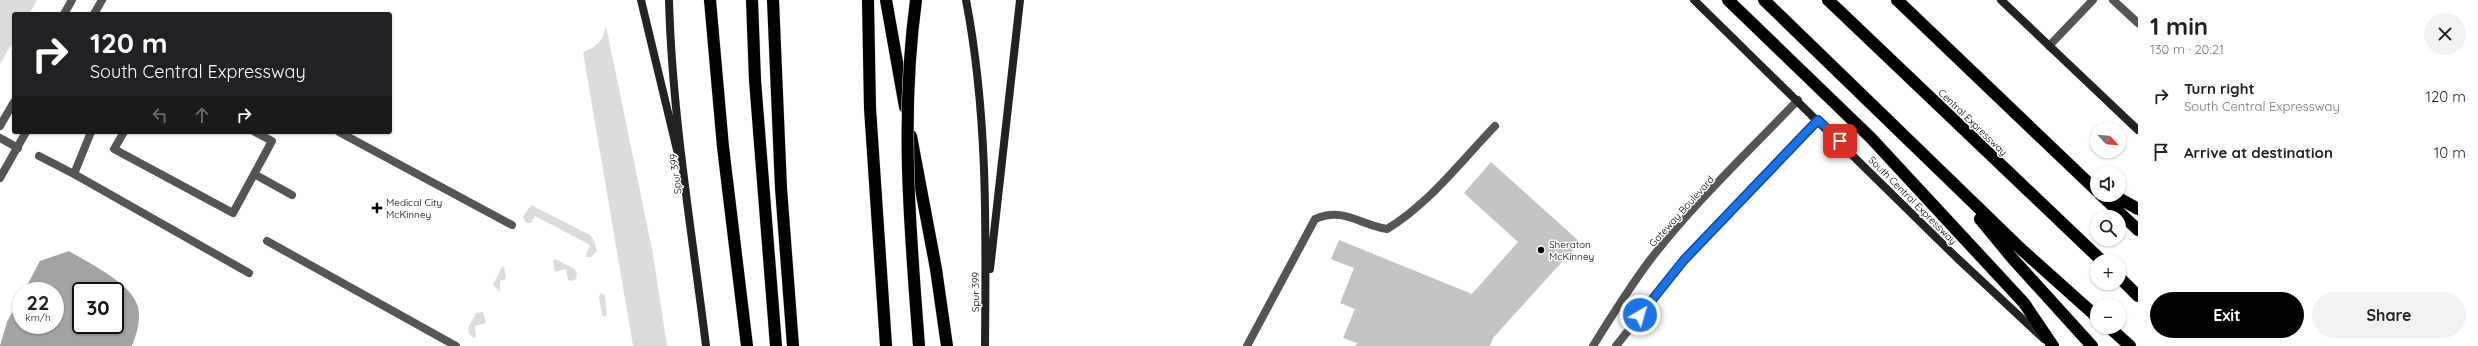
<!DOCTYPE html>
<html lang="en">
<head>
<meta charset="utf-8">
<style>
	:root { --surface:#fff; --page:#f2f2f2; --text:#222; --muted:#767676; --accent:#000 }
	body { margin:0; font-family:Quicksand,sans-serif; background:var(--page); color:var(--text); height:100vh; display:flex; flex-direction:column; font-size:15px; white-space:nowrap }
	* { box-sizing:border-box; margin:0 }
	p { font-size:13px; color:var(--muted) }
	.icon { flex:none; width:22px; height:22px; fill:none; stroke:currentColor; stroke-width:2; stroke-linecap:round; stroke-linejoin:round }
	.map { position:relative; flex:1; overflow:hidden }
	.drawer { display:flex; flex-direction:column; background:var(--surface); width:340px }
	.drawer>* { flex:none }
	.hud { position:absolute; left:12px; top:12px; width:380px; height:122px; border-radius:4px; box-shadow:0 1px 3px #0004; background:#202124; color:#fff; overflow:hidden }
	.needle { width:26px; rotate:116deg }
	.tools { position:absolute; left:2090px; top:122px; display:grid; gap:8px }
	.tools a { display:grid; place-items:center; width:36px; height:36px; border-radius:50%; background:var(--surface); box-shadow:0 1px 3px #0004; font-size:20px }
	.speed { position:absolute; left:12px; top:282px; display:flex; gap:8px; font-size:20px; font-weight:700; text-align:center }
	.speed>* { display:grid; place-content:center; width:52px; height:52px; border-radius:50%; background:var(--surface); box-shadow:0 1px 3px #0004; line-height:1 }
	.speed small { font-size:10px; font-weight:400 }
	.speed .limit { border:2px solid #111; border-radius:6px; background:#fff; color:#111 }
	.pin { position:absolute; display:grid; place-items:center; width:34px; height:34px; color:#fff; margin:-17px; border-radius:8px; box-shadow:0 2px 6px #0006 }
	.me { position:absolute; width:44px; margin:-22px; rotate:38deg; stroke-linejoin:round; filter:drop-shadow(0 0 3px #0008) }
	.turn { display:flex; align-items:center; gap:14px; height:84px; padding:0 12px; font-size:18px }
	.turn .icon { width:52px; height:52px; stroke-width:2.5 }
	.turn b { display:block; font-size:28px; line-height:34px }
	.lanes { display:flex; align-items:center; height:38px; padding:0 12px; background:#0003; justify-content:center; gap:20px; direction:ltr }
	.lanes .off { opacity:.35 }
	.round { display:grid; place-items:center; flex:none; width:42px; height:42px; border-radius:21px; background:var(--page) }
	.head { display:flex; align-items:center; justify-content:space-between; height:68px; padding:0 12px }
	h1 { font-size:24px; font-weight:700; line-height:30px }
	.primary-button { display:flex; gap:8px; margin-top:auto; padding:8px 12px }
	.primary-button a { flex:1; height:46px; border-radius:24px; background:var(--accent); color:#fff; font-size:16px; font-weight:700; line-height:46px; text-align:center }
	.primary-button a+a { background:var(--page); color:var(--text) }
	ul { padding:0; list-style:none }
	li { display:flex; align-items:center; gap:12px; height:56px; padding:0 12px }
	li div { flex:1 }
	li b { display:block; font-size:15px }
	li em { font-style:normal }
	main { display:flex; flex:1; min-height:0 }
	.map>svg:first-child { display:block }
	.green { fill:#dcdcdc }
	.water { fill:#a3a3a3; fill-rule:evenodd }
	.building { fill:#c4c4c4 }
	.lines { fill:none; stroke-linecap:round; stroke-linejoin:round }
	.highway-casing { stroke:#dbdbdb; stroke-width:13 }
	.lane { stroke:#555; stroke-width:8 }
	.street { stroke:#555; stroke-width:8 }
	.secondary { stroke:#222; stroke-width:8 }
	.highway { stroke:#000; stroke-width:12 }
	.highway-bridge-casing { stroke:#dbdbdb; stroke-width:13; stroke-linecap:butt }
	.highway-bridge { stroke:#000; stroke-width:12 }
	.route-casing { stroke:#114b97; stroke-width:10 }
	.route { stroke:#1a73e8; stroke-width:7 }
	.poi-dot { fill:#000; stroke:#fff; stroke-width:1.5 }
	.labels { text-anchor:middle; stroke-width:3; stroke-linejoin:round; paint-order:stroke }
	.street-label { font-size:10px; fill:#000; stroke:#fff }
	.poi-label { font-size:10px; fill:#000; stroke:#fff; text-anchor:start }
</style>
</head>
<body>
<main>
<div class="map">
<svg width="2138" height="346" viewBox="0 0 2138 346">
	<rect width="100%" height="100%" fill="#fff"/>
	<path class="green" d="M0 0H37L29 14H14V40L0 64Z
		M606 26 653 254 667 346H633L583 52C597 47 603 41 606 26Z
		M531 205 590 235 594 240 597 251 591 257H587L586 254 590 245 535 216 531 223H526L523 217Z
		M555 259 575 269 577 274 576 279 571 281 568 280 566 269 555 272 553 261Z
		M502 267H504L506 279 500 281V292L493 285Z
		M601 293 605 295 607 314 605 317 602 315 599 297Z
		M483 312 486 323 475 326 476 336 474 338 469 334 468 328 476 313Z"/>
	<path class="water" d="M69 251C88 263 132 283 138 307 141 320 137 333 132 346H0L7 322 21 296V325H55V291H24L40 261ZM81 291H115V325H81Z"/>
	<path class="building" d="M1491 162 1580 242 1493 338 1490 346H1356L1357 343 1343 338 1355 309 1340 303 1354 268 1331 259 1339 240 1472 294 1518 242 1464 193Z"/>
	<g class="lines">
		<g class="highway-casing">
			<path id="highway" d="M710 0 723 147 747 346
				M752 0 755 80 776 346
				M773 0 781 188 793 346
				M868 0 870 108 886 346
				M886 0 905 107
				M1728 0 1871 138 2024 303 2053 346
				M1764 0 2021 249 2097 317
				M1828 0 2102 261
				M1897 0 2097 191
				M911 136 936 269 947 346
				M2101 195 2138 230
				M2113 195 2138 209
				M1980 219 2013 259 2092 346
				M2119 277 2138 296
				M2109 327 2130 346"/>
		</g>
		<path class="lane" d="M2113 0 2138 23
			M2049 46 2093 0
			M124 132 114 149 233 213 272 141 255 132
			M339 132 512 225
			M39 156 74 174 91 132
			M74 174 249 273
			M254 174 292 195
			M267 241 456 346
			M1247 346 1315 219C1344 207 1358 224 1387 229 1429 204 1461 161 1495 126"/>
		<path class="street" d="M64 14 72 0
			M94 14 102 0
			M0 126 14 102
			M0 138 18 148
			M0 178 26 132
			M1593 346C1611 317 1629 288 1650 260 1694 203 1748 152 1798 100
			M1616 346 1684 260 1819 120"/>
		<path class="secondary" d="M641 0 677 150
			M669 0C672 115 692 232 706 346
			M966 0C988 114 986 230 985 346
			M1694 0 1956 257 2044 339
			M2001 0 2138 130
			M990 269 1020 0"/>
		<use href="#highway" class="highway"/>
		<g class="highway-bridge-casing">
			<path id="highway-bridge" d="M916 0C900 118 910 228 919 346"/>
		</g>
		<use href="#highway-bridge" class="highway-bridge"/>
	</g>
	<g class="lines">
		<g class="route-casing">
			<path id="route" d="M1640 315 1684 260 1818 120 1840 141"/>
		</g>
		<use href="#route" class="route"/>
	</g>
	<g class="poi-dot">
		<path d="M375 202h4v4h4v4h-4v4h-4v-4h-4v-4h4z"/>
		<circle cx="1541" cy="250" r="4"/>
	</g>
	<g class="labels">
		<g class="street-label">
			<text transform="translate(1973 122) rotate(44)" y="4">Central Expressway</text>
			<text transform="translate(675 174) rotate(-97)" y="4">Spur 399</text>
			<text transform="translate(1913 200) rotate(45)" y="4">South Central Expressway</text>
			<text transform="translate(1681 211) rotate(-48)" y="4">Gateway Boulevard</text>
			<text transform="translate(975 292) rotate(-90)" y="4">Spur 399</text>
		</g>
		<g class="poi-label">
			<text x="386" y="206">Medical City<tspan x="386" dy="12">McKinney</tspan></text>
			<text x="1549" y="248">Sheraton<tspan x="1549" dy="12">McKinney</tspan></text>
		</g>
	</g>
</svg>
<div class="tools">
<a><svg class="needle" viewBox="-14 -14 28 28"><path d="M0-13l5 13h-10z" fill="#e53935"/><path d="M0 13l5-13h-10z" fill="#767676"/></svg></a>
<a><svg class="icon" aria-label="sound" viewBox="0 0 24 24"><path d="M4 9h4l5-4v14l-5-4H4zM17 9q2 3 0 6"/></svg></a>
<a><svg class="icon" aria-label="search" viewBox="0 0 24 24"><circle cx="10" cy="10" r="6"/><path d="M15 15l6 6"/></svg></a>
<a>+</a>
<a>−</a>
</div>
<div class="speed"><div>22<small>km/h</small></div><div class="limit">30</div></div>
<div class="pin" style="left:1840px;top:141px;background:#d93025"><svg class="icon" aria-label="arrive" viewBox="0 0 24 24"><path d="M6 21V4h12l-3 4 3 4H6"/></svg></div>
<svg class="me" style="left:1640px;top:315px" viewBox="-20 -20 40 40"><circle r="17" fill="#1a73e8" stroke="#fff" stroke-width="3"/><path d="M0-11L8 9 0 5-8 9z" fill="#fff"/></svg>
<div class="hud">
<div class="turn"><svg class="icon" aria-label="right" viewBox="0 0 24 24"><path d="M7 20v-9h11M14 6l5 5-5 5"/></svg><div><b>120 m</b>South Central Expressway</div></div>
<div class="lanes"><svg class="icon off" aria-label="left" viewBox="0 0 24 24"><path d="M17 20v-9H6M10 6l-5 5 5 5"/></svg><svg class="icon off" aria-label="ahead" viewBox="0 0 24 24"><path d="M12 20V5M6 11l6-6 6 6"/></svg><svg class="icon" aria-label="right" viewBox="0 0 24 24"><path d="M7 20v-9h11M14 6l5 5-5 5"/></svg></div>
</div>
</div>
<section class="drawer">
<div class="head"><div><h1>1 min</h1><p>130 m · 20:21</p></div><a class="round"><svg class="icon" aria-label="close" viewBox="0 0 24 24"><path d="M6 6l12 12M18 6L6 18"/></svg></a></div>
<ul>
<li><svg class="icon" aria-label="right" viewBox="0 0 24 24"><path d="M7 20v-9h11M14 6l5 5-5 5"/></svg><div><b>Turn right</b><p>South Central Expressway</p></div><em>120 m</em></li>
<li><svg class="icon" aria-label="arrive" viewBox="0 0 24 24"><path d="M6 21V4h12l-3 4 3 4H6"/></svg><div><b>Arrive at destination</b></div><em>10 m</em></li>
</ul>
<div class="primary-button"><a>Exit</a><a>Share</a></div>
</section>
</main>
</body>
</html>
